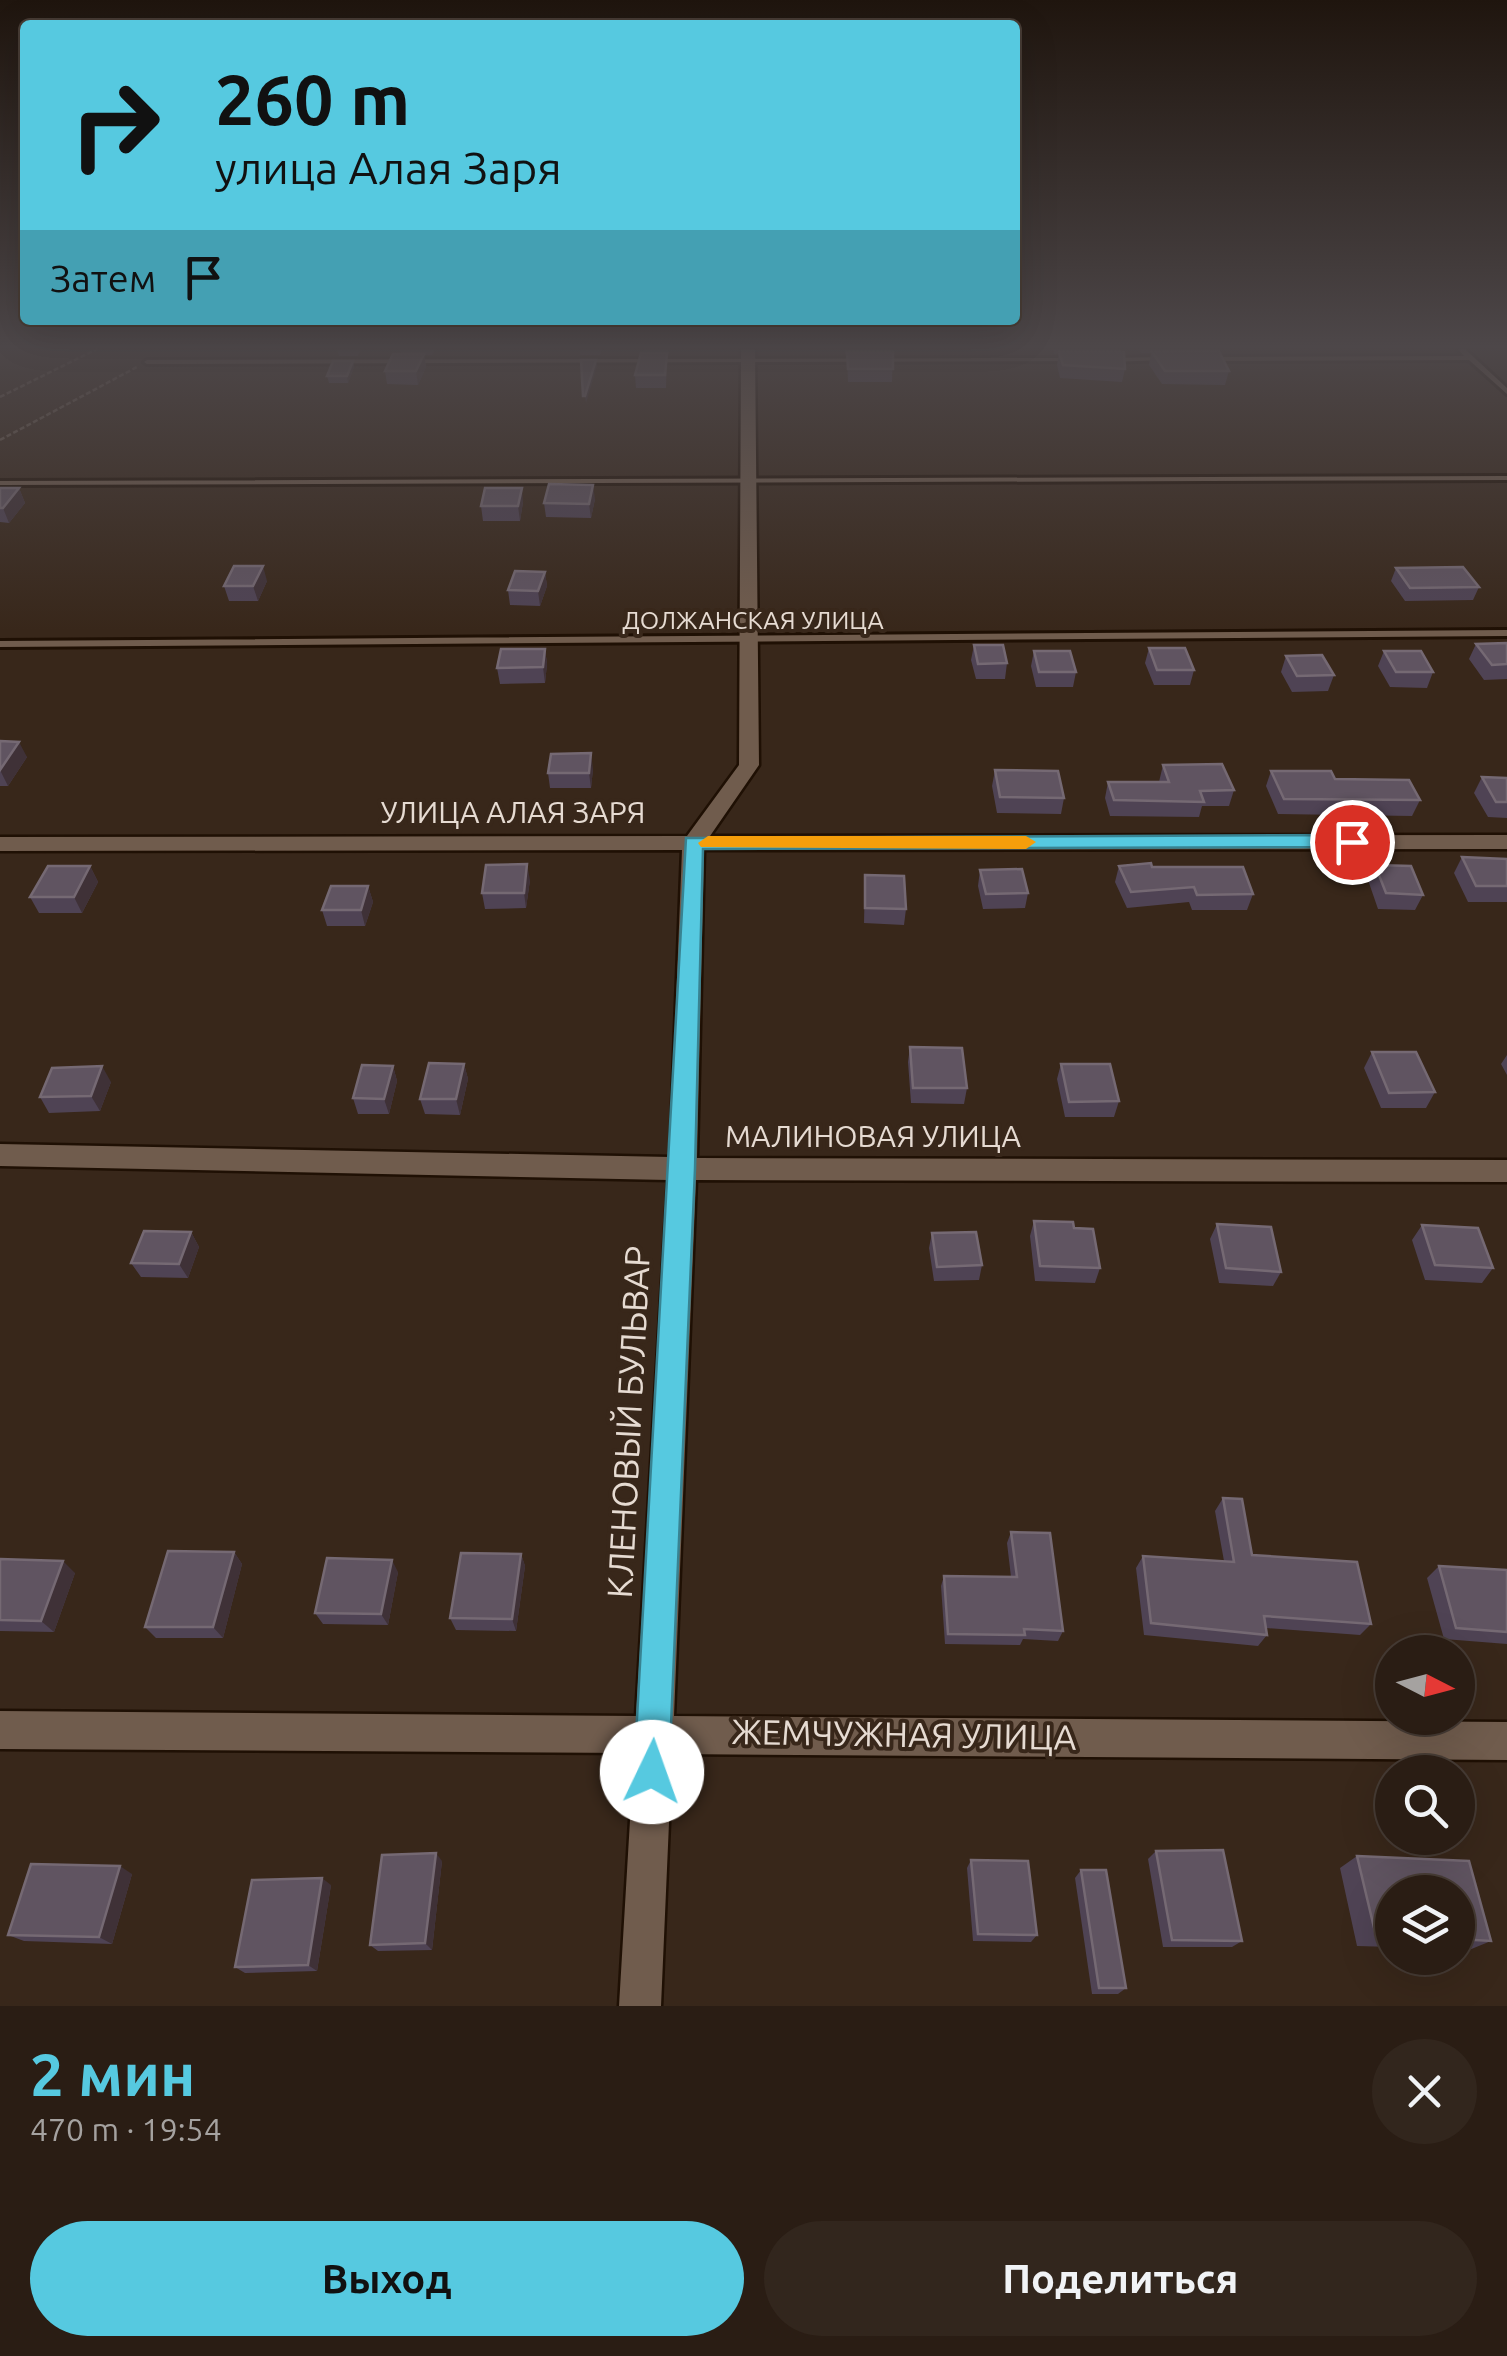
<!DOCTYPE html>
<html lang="ru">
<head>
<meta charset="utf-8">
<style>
	:root { --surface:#2a1d14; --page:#32261d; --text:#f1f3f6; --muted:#a5a2a0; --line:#463b34; --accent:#56c9e0 }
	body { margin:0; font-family:Ubuntu,sans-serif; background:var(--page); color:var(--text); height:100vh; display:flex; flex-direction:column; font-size:38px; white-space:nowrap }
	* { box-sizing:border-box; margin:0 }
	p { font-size:32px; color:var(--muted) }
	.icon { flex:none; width:55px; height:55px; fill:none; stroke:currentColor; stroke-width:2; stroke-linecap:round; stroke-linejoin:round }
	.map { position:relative; height:2006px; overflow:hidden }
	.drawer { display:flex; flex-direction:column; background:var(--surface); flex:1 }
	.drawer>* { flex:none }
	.top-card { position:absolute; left:20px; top:20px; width:1000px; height:305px; border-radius:10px; box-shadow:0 10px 40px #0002,0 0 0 2px var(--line); background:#56c9e0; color:#111; overflow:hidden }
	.needle { width:65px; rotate:96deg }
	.fabs { position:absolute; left:1375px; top:1635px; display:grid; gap:20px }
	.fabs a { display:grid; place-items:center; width:100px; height:100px; border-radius:50%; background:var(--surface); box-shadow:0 10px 40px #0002,0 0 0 2px var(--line); font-size:50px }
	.pin { position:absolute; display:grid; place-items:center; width:85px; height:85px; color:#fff; margin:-42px; border:5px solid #fff; border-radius:50%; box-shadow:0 2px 10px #0007 }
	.me { position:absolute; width:110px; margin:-55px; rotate:3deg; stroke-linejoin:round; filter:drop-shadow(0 0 8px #0008) }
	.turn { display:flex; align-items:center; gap:35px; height:210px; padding:0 30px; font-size:45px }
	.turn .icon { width:130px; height:130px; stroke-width:2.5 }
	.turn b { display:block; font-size:70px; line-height:85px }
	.then { display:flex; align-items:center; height:95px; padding:0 30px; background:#0003; gap:20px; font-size:38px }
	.round { display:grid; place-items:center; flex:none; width:105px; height:105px; border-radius:52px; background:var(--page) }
	.summary { display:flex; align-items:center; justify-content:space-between; height:170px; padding:0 30px }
	h1 { font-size:60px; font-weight:700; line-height:75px; color:var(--accent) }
	.primary-button { display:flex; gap:20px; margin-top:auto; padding:20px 30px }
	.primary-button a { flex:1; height:115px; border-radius:60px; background:var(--accent); color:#111; font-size:40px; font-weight:700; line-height:115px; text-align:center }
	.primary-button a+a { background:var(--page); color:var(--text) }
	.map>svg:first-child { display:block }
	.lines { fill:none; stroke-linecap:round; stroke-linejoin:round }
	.lane-casing { stroke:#1f1004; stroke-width:6 }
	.street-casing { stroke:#1f1004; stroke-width:5 }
	.path { stroke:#6d5e52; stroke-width:2.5; stroke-dasharray:5 2.5; stroke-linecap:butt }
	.lane { fill:#705c4d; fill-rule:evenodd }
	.street { fill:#705c4d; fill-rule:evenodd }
	.wall { fill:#4f4354 }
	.shaded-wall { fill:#3f3137 }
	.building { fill:#605461; stroke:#756973; stroke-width:2.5 }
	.route { fill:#56c9e0; stroke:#388392; stroke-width:2.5 }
	.slow { fill:#f59e0b }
	.labels { text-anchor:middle; stroke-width:8; stroke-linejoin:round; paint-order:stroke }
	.far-street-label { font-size:25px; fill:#e6dbd2; stroke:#38271a }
	.street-label { font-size:30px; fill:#e6dbd2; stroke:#38271a }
	.near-street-label { font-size:35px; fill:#e6dbd2; stroke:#38271a }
</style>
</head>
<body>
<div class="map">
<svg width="1507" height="2006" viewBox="0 0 1507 2006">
	<rect width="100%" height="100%" fill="#38271a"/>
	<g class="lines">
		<g class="lane-casing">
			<path id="lane" d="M1458 349H1465L1507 388V394L1469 360 1208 361 1205 359 1208 357 1464 356Z
				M1163 357 1166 359 1165 360 1108 362 1105 360 1108 358Z
				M1073 358 1076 360 1075 361 147 364 144 362 147 360Z
				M1507 476V480L0 485V481Z
				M1507 630V636L0 647V641Z"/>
		</g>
		<g class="street-casing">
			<path id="street" d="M741 349H755L759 765 710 836 1507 835V849L704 850 697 1158 1507 1160V1182L696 1180 674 1716 1507 1722V1760L672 1754 661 2006H619L634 1753 0 1749V1711L636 1716 668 1180 0 1166V1144L670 1157 682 850 0 851V837L687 836 739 765Z"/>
		</g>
		<path class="path" d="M0 397 97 349
			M0 440 137 367"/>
		<use href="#lane" class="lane"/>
		<use href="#street" class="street"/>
	</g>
	<path class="wall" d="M337 349H361L358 356H339Z
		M400 349H435L432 355H424L426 367 418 385 387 384 385 371 401 354Z
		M580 349H602L600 355H580Z
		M644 349H669L668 355H667L666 388H636L635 375 644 353Z
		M845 349H893L892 382H848L847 354H845Z
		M1053 349H1121L1125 369 1122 382 1060 378 1057 365 1059 353 1054 354Z
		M1139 349H1211V351L1229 371 1225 385 1162 384 1149 365 1151 353H1141Z
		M353 361 354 367 348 383H329L327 376Z
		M0 488H19L25 503 9 523 0 522Z
		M595 499 591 518 546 517 544 503Z
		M523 502 520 521H483L481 506Z
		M1396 568 1479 587 1473 600 1405 601 1391 581Z
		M545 572 547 586 540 606 510 605 508 590Z
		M267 581 258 601H229L224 586Z
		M1507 643V679L1484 680 1469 659 1476 644Z
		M974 645 1007 663 1005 679H976L971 660Z
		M1149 648 1194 670 1190 685H1154L1145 663Z
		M545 649 547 664 545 683 500 684 497 668Z
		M1034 651 1076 672 1073 687H1036L1031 666Z
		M1384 651 1433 672 1427 688 1390 687 1378 666Z
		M1286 656 1334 675 1328 691 1292 692 1281 672Z
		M0 741 27 757 8 786H0Z
		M1163 765 1234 790 1229 806H1202L1199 817 1110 816 1105 798 1108 782H1159Z
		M593 769 591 788H550L548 773Z
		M995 770 1064 798 1061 814 997 813 992 786Z
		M1271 771 1335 779 1420 800 1412 816 1278 814 1266 786Z
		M1482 777 1507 778V818L1488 817 1474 793Z
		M1462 857 1507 859V902H1468L1454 873Z
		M1375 865 1423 895 1415 910 1378 909 1368 880Z
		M90 866 98 882 82 913H39L30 897Z
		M1119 866 1152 867 1253 894 1247 910H1192L1189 902 1127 908 1115 882Z
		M980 870 1028 893 1025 908 983 909 978 886Z
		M865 875 906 909 904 925 864 923Z
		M530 880 526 908 485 909 482 893Z
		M368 886 373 902 365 926H327L322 910Z
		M910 1047 967 1088 964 1104 911 1103 908 1062Z
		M1372 1052 1435 1092 1426 1108H1381L1364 1068Z
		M1507 1055V1075L1501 1064Z
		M464 1064 468 1079 460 1115 425 1114 420 1099Z
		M1061 1064 1119 1101 1114 1117H1065L1057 1079Z
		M393 1066 397 1081 389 1114H358L353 1098Z
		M111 1082 100 1111 49 1113 40 1097Z
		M1034 1221 1074 1228 1100 1268 1095 1283 1035 1281 1030 1236Z
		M1217 1224 1281 1272 1273 1286 1219 1283 1210 1239Z
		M1422 1225 1493 1268 1482 1283 1425 1280 1412 1240Z
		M191 1232 199 1247 188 1278 141 1277 131 1263Z
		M932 1233 982 1265 979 1280 934 1281 929 1248Z
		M1223 1498 1252 1555 1371 1624 1360 1635 1266 1628 1267 1635 1258 1646 1144 1635 1136 1568 1143 1556 1224 1561 1215 1511Z
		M1011 1532 1063 1631 1058 1641 1023 1639 1020 1645 945 1644 941 1586 944 1576 1011 1577 1007 1543Z
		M234 1552 242 1564 223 1638H156L145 1627Z
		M521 1554 525 1566 516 1631 456 1630 450 1618Z
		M0 1559 75 1573 54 1632 0 1631Z
		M1439 1566 1507 1570V1644L1444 1639 1427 1578Z
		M398 1572 388 1625 323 1624 315 1613Z
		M1156 1851 1242 1941 1232 1947H1163L1148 1859Z
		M1357 1856 1469 1861 1491 1941 1469 1950H1458V1892H1392V1947L1357 1946 1340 1868Z
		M971 1860 1037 1935 1031 1942 973 1941 967 1868Z
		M442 1861 432 1950 378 1951 370 1945Z
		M1081 1870 1126 1988 1118 1994H1092L1075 1878Z
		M132 1874 112 1944 24 1941 8 1935Z
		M331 1885 317 1971 245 1973 235 1967Z"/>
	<path class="shaded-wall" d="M424 354 426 367 418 385 416 371Z
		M596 360 597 366 586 403 585 396Z
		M353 361 354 367 348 383 347 376Z
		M593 485 595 499 591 518 589 504Z
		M19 488 25 503 9 523 3 508Z
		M522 488 523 502 520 521 518 506Z
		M263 566 267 581 258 601 253 586Z
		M545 572 547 586 540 606 538 591Z
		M545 649 547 664 545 683 543 667Z
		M19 742 27 757 8 786 0 770Z
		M591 753 593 769 591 788 589 773Z
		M527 864 530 880 526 908 524 893Z
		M90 866 98 882 82 913 74 897Z
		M368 886 373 902 365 926 361 910Z
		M464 1064 468 1079 460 1115 456 1099Z
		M102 1066 111 1082 100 1111 91 1096Z
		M393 1066 397 1081 389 1114 384 1099Z
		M191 1232 199 1247 188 1278 179 1264Z
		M234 1552 242 1564 223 1638 213 1627Z
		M521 1554 525 1566 516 1631 512 1619Z
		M392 1560 398 1572 388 1625 381 1614Z
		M63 1561 75 1573 54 1632 41 1621Z
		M436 1853 442 1861 432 1950 425 1943Z
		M120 1866 132 1874 112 1944 99 1937Z
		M322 1878 331 1885 317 1971 308 1965Z"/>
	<path class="building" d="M1219 351 1229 371H1165L1152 352Z
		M847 352H893V369H848Z
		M1059 352H1124L1125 369 1063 365Z
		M641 353H667L665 375H635Z
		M393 354H424L416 371H385Z
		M581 360H596L585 396H583Z
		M333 361H353L347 376H327Z
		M549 484 593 485 589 504 544 503Z
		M0 488H19L3 508H0Z
		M485 488H522L518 506H481Z
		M234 566H263L253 586H224Z
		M1463 567 1479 587 1410 588 1396 568Z
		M515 571 545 572 538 591 508 590Z
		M1507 643V664L1492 665 1476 644Z
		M974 645H1003L1007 663 978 664Z
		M1149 648H1185L1194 670H1157Z
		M501 649H545L543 667 497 668Z
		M1034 651H1070L1076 672H1039Z
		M1384 651H1421L1433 672H1396Z
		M1322 655 1334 675 1297 676 1286 656Z
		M0 741 19 742 0 770Z
		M591 753 589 773H548L551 754Z
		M1222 764 1234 790 1200 791 1204 802 1114 800 1108 782H1169L1163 765Z
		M995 770 1058 771 1064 798 1000 797Z
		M1271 771H1331L1335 779 1409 780 1420 800 1284 799Z
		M1482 777 1507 778V802H1496Z
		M1462 857 1507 859V886H1476Z
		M1151 863 1152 867H1243L1253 894 1197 895 1194 887 1131 892 1119 866Z
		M527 864 524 893H482L486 865Z
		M1375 865 1411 866 1423 895 1386 893Z
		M48 866H90L74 897H30Z
		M1022 869 1028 893 986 894 980 870Z
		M865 875 904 876 906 909 865 908Z
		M331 886H368L361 910H322Z
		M910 1047 962 1048 967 1088H913Z
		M1372 1052H1416L1435 1092 1389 1093Z
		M429 1063 464 1064 456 1099H420Z
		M1061 1064H1110L1119 1101 1069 1102Z
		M362 1065 393 1066 384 1099 353 1098Z
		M102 1066 91 1096 40 1097 52 1068Z
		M1034 1221 1073 1222 1074 1228 1093 1229 1100 1268 1040 1266Z
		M1217 1224 1271 1227 1281 1272 1226 1268Z
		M1422 1225 1478 1228 1493 1268 1435 1265Z
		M144 1231 191 1232 179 1264 131 1263Z
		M976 1232 982 1265 937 1267 932 1233Z
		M1223 1498 1242 1499 1252 1555 1357 1562 1371 1624 1264 1616 1267 1635 1151 1623 1143 1556 1234 1562Z
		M1011 1532 1050 1533 1063 1631 1024 1629 1025 1635 948 1634 944 1576 1017 1577Z
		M168 1551 234 1552 213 1627H145Z
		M461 1553 521 1554 512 1619 450 1618Z
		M327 1558 392 1560 381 1614 315 1613Z
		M0 1559 63 1561 41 1621 0 1620Z
		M1439 1566 1507 1570V1632L1456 1628Z
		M1223 1850 1242 1941 1172 1940 1156 1851Z
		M436 1853 425 1943 370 1945 382 1855Z
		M1357 1856 1469 1861 1491 1941 1458 1939V1892H1392V1937L1376 1936Z
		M971 1860 1028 1861 1037 1935 978 1934Z
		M31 1864 120 1866 99 1937 8 1935Z
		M1081 1870H1106L1126 1988H1099Z
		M322 1878 308 1965 235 1967 252 1880Z"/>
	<linearGradient id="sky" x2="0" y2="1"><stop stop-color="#1f150e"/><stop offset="0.55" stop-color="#4d4749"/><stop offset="1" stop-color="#4d4749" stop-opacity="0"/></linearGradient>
	<rect width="1507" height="630" fill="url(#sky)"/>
	<path class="route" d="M1352 835 1359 837V847L703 849 695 1169 669 1772 664 1784 652 1789 639 1784 634 1772 686 838Z"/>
	<path class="slow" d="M708 836H1026L1036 842 1026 849 701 847 698 843Z"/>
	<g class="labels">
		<g class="far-street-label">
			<text x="753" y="629">ДОЛЖАНСКАЯ УЛИЦА</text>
		</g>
		<g class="street-label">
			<text x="513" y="823">УЛИЦА АЛАЯ ЗАРЯ</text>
			<text x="873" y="1147">МАЛИНОВАЯ УЛИЦА</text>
		</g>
		<g class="near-street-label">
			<text transform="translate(629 1422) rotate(-87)" y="12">КЛЕНОВЫЙ БУЛЬВАР</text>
			<text transform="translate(904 1735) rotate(1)" y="12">ЖЕМЧУЖНАЯ УЛИЦА</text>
		</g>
	</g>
</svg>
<div class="fabs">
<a><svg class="needle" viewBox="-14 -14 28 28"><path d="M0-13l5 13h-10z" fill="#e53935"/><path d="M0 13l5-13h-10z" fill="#a5a2a0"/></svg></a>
<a><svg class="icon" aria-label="search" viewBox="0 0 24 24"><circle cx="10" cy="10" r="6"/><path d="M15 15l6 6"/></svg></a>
<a><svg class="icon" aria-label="layers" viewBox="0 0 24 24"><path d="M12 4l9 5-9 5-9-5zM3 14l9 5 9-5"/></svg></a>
</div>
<div class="pin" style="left:1352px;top:842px;background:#d93025"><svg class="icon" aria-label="arrive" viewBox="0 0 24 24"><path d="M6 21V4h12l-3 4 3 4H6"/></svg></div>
<svg class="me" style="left:652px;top:1772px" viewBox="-20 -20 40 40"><circle r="19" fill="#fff"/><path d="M0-13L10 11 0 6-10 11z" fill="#56c9e0"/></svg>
<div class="top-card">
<div class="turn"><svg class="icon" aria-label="right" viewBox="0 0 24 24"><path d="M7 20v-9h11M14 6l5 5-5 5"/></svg><div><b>260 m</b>улица Алая Заря</div></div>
<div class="then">Затем<svg class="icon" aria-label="arrive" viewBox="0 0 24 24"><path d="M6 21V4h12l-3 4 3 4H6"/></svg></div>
</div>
</div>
<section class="drawer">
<div class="summary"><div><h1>2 мин</h1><p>470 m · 19:54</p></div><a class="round"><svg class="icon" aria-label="close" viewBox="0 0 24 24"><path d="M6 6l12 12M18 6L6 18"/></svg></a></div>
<div class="primary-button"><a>Выход</a><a>Поделиться</a></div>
</section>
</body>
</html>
